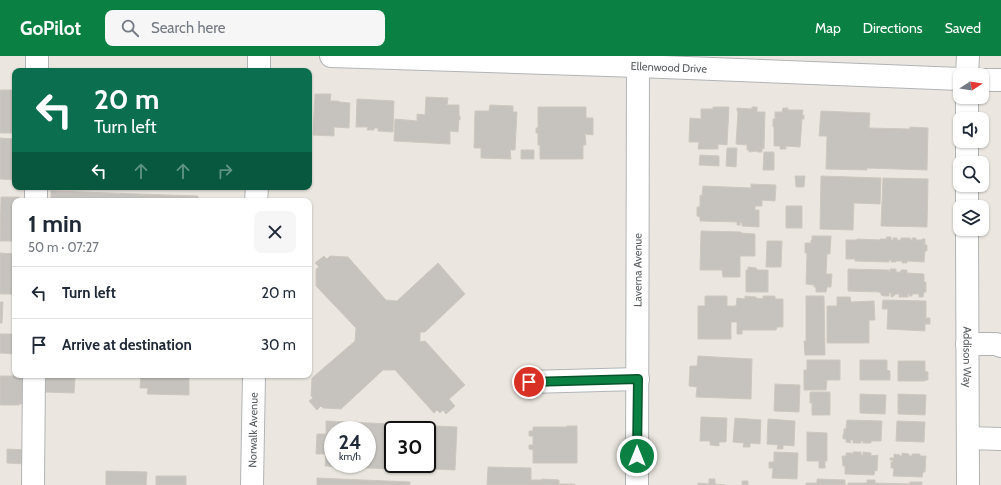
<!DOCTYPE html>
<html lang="en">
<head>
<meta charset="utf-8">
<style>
	:root { --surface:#fff; --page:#f6f6f7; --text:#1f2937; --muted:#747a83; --line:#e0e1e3; --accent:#0b8043 }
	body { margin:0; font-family:Cabin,sans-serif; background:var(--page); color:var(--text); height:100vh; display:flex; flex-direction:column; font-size:15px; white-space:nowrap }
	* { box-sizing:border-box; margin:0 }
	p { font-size:13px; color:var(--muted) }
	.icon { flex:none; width:22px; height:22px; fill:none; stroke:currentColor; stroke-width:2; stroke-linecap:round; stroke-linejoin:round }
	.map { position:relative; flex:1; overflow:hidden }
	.details { position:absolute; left:12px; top:142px; width:300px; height:180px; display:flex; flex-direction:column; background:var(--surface); border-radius:8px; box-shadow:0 1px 3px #0004 }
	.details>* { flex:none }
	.top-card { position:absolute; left:12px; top:12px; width:300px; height:122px; border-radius:8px; box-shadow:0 1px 3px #0004; background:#0b6e4f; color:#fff; overflow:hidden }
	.needle { width:26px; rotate:78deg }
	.buttons { position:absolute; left:953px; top:12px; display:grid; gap:8px }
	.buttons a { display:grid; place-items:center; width:36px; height:36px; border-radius:8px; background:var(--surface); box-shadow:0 1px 3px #0004; font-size:20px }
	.speed { position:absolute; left:324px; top:365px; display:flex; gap:8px; font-size:20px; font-weight:700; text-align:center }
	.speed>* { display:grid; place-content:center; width:52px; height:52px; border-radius:50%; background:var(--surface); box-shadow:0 1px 3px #0004; line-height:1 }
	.speed small { font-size:10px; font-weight:400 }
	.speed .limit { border:2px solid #111; border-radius:6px; background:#fff; color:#111 }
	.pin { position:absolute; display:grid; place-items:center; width:34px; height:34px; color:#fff; margin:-17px; border:2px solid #fff; border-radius:50%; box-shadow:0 1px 4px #0007 }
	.me { position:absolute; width:44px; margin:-22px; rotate:0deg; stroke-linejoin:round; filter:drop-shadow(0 0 3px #0008) }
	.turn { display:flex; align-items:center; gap:14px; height:84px; padding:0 16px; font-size:18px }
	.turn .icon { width:52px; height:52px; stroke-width:2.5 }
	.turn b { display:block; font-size:28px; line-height:34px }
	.lanes { display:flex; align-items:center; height:38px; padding:0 16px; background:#0003; justify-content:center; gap:20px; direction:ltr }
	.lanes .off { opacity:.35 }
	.round { display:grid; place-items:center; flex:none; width:42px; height:42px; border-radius:8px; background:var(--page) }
	.head { display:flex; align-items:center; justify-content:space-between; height:68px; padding:0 16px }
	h1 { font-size:24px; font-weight:800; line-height:30px }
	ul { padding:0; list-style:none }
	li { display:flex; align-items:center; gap:12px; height:52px; padding:0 16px; border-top:1px solid var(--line) }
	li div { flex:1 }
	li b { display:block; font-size:15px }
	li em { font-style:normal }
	header { display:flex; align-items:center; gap:24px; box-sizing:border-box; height:56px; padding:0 20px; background:var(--accent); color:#fff }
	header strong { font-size:19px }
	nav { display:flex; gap:22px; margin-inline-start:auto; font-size:14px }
	.search { width:280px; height:36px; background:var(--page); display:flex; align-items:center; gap:10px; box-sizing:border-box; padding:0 14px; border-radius:8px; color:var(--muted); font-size:15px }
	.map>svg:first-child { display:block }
	.building { fill:#c6c2bd; stroke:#cfc8bf; fill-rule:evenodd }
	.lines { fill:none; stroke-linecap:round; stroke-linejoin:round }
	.minor-casing { stroke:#b1b4b7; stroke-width:24 }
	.minor { stroke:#fff; stroke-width:22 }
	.route-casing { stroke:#07532c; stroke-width:10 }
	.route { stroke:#0b8043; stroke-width:7 }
	.labels { text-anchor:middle; stroke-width:3.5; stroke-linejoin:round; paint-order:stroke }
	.street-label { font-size:11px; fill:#595d60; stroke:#fff }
</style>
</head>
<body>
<header>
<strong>GoPilot</strong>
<div class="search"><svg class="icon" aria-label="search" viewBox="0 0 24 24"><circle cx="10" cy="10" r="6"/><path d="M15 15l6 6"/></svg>Search here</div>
<nav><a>Map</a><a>Directions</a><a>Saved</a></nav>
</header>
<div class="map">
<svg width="1001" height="429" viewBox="0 0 1001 429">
	<rect width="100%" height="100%" fill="#ebe7e0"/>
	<path class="building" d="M0 34H14L15 77H0Z
		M315 38H331L330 45H339V46L350 47 349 72 334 71V80L313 79Z
		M426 41 448 42 447 49H459V60H460V64L459 63 458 76 450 75V88L394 85 395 63 417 65V58L425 59Z
		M357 43 394 45 393 76 378 75V72H374V74H367L368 71H356Z
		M490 49 513 50V56H517L515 94H510L511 103 481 102V92H474L475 55H489Z
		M538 51H586V62H593V79L585 78 586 89H583V103H540V89H538V77H536V72H538Z
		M713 51H729L727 89 718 88V93H698L699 86H689L690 62 701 63V53H713Z
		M752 51H757V56H765L764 93 762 92V96H757V95L749 96V94H747V89L736 88 738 55H737V52L752 53Z
		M783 52H788V54H803L802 59H804V63H802L800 91 786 90V93H780V90H774V71H773V63H775V56H782Z
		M821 55 870 57 869 72 910 73V71L928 72 927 114 867 112V114L826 113 827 80H819Z
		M0 82 15 83V124L0 123Z
		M727 92H737L736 111 726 110Z
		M521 94H534V103H521Z
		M764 96H774V114H763Z
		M700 99 719 100V110L699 109Z
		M795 120H805L804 131H796Z
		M821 120 881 122 880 148 854 147 853 174 820 173Z
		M883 122 928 123 927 171 881 170Z
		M751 128 776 129 775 145 762 144V150H755V154H759V171L742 170V167L740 166V169H737V166L700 165V161L697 160V151H700V139L702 140 703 130 751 132Z
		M51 135 198 140V145H51Z
		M1 141H19V145H15V185H0Z
		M786 150H802V172H786Z
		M701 175 741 176V177L755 178V200H740V221H723L722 214H700Z
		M812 180H831L830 198H827L826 218H832L831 231H827L826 236H816V231H814V229L806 228 807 197H805V187H811V184H812Z
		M886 181H891V184H893V182H897V184H901V182H910V184H912V182H916V184H922V183H925V189H927V195H925L924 206 907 205V207H902V205H896V206H891V204H889V206L855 205V203H846V184H856L857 183 880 184V183H887Z
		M767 185H782L781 211H766Z
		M0 197 15 198V238H0Z
		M324 200 327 203 330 200 348 201 386 244 397 245 438 207 465 238 425 276H420V286L425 285 465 329 449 343 455 350 446 358 443 354 440 357 437 354 434 357 395 314H383L341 353 323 352 321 350 317 354 309 345 313 342 311 340 312 322 355 285 356 272 316 230V213L319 211 315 207Z
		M748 211 756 212 757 214H768V236H746V214H748Z
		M848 213 889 214V216H890V213H896V216H901V214H907V217L924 218V226H926V236H924L923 241H919V238H912V240H909L910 238H908V241H899V238H895L894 240 891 241V237H889V240H884L881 239V237L879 236 848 235Z
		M705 240H727V250H736L737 242 745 243V240L756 241V242L763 243V240H775V243H783V271H777L776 274H742V278H737V266H731V283H698V250H705Z
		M806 240H824L825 299H805L804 285H806Z
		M837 241H850L851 246 874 245 875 264H869V287H827V250H837Z
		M883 244 926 245V262H930V268H925V275L887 273 888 253H882Z
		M0 246H3L2 267H0Z
		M0 278H15V298L0 297Z
		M14 299H15V319H27V348H19V349H0V320H14Z
		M698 300 752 303 751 343 696 341 697 331 689 330 690 310H697Z
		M807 304H840V324H827L826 334H804V314H807Z
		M860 304H887V314L890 315V324H860Z
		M898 305H925V315L928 316V324H925V325H898Z
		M44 319H79V321L75 322 74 337 44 336Z
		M141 319H189V339L147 338 148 332H140Z
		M775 328 800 329 799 356 774 355Z
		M810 336H830V359H812V347H810Z
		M860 338 886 339 885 358 860 357Z
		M898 338 926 339 925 359 898 358Z
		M701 361 727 362 726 386H719V390L710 389V385H700Z
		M735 362 761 364 760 388 750 387V391H743L744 387 733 386Z
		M768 363 795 365 794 390 783 389V393H777L778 389 767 388Z
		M847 364 882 365 881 385H871V387H863V385H861V387H853V384H850L851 387 846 386V383H843V378H844V373H846Z
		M326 365 457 371 455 414 390 411V413L325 410 326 398H316L317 378H326ZM333 374H367V408H333ZM393 374H427V408H393Z
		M897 365 925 366 924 386 896 385Z
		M567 370H577V407H533V394L529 393V389H533V380H529V375H533V371H567Z
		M807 376 827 377V405H825V412H819V405H807Z
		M7 393 28 394 27 408 7 407Z
		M774 396 798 397 797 423 772 422 773 412H769V406H774Z
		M853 396H861V399H863V396L871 397V400L878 399 877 415 875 414 874 419 845 418V410H843L842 400H846V397H852V398H853Z
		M902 397 909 398V400H912V398H920V400H926L925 416H923L922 421 893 420 894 412H891V406H893V404H890V402H894V398L900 399V400H902Z
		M488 411 531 412V424H542V423L559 424V428H575V429H487Z
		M106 415 147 416 146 429H106Z
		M156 420H186V429H156Z
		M317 422 410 426V429H317Z
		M709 423H715V428L725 429H698V427L709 428Z
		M817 423 845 424V429H806V427H817Z
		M867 424H875V427L910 428V426H922V429H848V427H867Z
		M742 425H748V429H742Z"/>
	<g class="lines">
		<g class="minor-casing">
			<g id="minor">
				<path id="s1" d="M331 0 638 10 960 23"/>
				<path d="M37 15V0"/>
				<path d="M259 15V0"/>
				<path d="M967 19 968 0"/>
				<path d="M982 24H1001"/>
				<path d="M967 41V63"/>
				<path d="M967 85V107"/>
				<path d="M967 129V151"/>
				<path d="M36 145V131"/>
				<path d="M256 145 257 131"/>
				<path id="s2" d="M967 173 968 429"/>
				<path d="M967 288H996L1001 290"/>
				<path d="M529 326 638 323"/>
				<path d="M968 382 1001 383"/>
				<path d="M33 429 34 319"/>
				<path id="s3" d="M252 429 254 319"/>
				<path id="s4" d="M637 429 638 0"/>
			</g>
		</g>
		<use href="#minor" class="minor"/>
	</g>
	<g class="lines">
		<g class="route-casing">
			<path id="route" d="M529 326 638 323 637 400"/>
		</g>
		<use href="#route" class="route"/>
	</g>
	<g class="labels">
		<g class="street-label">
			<text dy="4" stroke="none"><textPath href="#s1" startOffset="338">Ellenwood Drive</textPath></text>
			<text dy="4" stroke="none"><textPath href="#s4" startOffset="215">Laverna Avenue</textPath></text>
			<text dy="4" stroke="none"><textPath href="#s2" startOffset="128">Addison Way</textPath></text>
			<text dy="4" stroke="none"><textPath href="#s3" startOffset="55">Norwalk Avenue</textPath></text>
		</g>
	</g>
</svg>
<div class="buttons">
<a><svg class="needle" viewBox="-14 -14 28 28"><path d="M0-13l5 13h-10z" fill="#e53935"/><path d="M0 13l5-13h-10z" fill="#747a83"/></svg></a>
<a><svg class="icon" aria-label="sound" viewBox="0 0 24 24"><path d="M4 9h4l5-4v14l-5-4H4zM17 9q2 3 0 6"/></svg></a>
<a><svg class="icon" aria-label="search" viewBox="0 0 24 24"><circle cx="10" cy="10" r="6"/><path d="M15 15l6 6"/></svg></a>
<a><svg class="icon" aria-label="layers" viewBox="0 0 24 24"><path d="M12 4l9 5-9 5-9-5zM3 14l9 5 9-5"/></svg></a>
</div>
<div class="speed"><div>24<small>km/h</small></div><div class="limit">30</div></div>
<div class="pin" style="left:529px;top:326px;background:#d93025"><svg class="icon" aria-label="arrive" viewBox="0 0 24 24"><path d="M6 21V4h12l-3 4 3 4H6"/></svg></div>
<svg class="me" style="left:637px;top:400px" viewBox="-20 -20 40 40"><circle r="17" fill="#0b8043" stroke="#fff" stroke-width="3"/><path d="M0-11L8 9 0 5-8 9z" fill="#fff"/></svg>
<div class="top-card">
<div class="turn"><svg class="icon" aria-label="left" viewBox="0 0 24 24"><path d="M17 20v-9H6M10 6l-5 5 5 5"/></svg><div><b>20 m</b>Turn left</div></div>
<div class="lanes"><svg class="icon" aria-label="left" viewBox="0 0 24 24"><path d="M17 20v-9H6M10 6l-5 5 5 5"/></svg><svg class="icon off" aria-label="ahead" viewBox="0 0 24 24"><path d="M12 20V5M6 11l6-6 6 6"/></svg><svg class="icon off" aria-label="ahead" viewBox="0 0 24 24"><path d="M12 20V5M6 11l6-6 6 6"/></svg><svg class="icon off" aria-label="right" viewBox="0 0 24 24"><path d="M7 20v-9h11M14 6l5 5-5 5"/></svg></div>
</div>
<section class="details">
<div class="head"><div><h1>1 min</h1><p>50 m · 07:27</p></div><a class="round"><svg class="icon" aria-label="close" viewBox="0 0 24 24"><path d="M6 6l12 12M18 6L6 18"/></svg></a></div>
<ul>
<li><svg class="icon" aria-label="left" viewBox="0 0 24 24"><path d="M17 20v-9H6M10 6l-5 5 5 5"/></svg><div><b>Turn left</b></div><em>20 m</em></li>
<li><svg class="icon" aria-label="arrive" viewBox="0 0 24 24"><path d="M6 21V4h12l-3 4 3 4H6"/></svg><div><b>Arrive at destination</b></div><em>30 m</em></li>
</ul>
</section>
</div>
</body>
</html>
